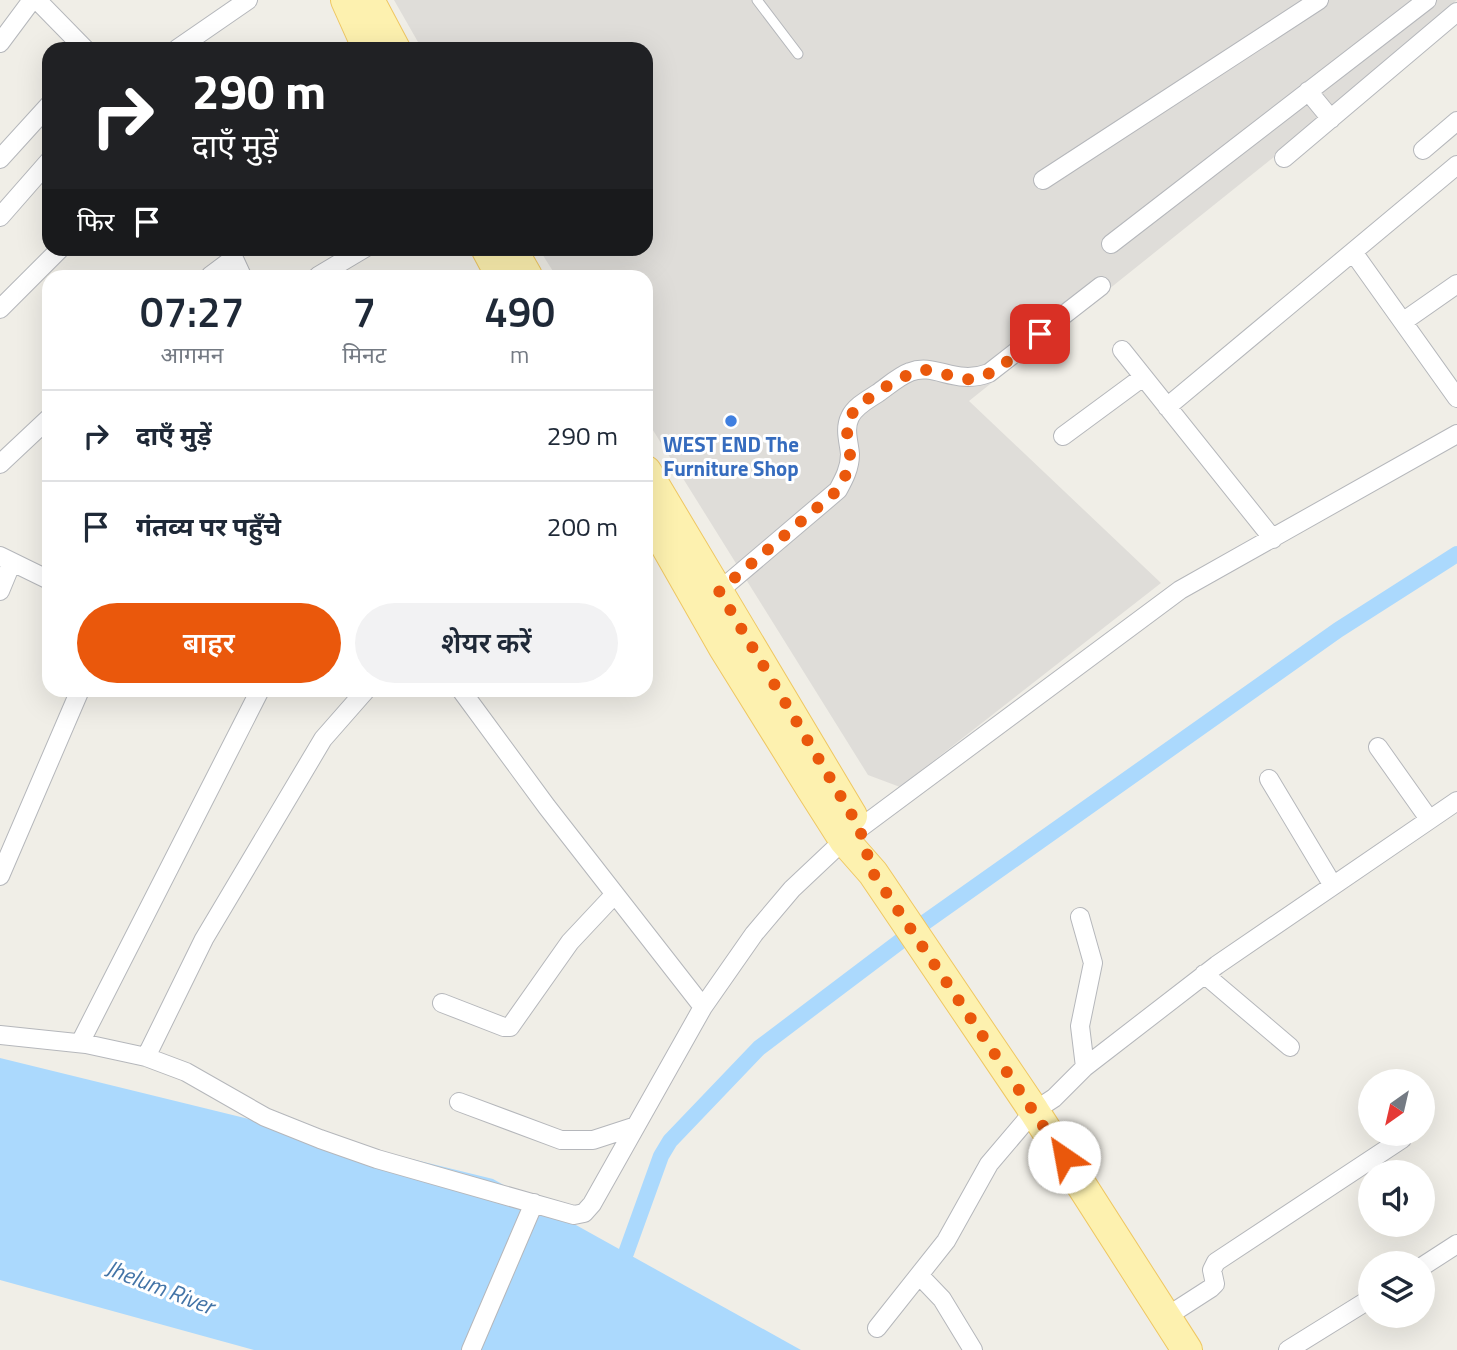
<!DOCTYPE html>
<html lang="hi">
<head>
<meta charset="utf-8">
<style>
	:root { --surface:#fff; --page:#f2f2f3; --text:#1f2937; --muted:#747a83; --line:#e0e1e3; --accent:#ea580c }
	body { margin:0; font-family:"Titillium Web","Noto Sans Devanagari",sans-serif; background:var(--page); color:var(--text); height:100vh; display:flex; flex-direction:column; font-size:26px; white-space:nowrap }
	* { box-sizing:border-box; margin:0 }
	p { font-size:23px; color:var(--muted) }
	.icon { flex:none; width:38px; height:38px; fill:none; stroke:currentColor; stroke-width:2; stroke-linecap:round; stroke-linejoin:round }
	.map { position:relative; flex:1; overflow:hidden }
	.panel { position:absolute; left:42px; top:270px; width:611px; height:427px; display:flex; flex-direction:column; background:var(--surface); border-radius:21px; box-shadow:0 7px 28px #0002 }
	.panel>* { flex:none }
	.hud { position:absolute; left:42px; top:42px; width:611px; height:214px; border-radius:21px; box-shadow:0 7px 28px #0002; background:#202124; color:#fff; overflow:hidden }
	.needle { width:46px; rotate:214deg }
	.buttons { position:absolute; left:1358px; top:1069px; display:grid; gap:14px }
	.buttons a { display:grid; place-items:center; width:77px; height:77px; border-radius:50%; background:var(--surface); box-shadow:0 7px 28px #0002; font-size:35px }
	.pin { position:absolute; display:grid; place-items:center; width:60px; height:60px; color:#fff; margin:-30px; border-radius:14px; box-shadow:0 4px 10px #0006 }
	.me { position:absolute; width:77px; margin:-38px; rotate:327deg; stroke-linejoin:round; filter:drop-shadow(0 0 5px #0008) }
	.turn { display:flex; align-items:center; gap:24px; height:147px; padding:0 35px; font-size:32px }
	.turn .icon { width:91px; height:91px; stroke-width:2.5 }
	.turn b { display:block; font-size:49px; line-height:60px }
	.then { display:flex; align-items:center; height:66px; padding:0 35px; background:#0003; gap:14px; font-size:26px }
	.eta { display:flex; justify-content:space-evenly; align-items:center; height:119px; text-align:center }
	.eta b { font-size:42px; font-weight:600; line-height:49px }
	.button { display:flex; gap:14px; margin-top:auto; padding:14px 35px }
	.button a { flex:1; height:80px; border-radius:42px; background:var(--accent); color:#fff; font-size:28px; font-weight:600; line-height:80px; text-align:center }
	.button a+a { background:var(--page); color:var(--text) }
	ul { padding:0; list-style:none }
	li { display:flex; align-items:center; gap:21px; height:91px; padding:0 35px; border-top:2px solid var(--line) }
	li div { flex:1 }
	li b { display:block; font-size:26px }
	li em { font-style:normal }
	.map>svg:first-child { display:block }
	.industrial { fill:#dfddd9 }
	.water { fill:#abd9fd }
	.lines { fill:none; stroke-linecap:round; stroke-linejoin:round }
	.canal { stroke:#abd9fd; stroke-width:16 }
	.lane-casing { stroke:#b5b7bb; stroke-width:11 }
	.street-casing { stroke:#b5b7bb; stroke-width:20 }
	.primary-casing { stroke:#efc762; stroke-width:32 }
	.lane { stroke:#fff; stroke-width:9 }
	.street { stroke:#fff; stroke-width:18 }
	.primary { stroke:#fdf1af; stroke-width:30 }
	.route { stroke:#ea580c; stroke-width:12; stroke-dasharray:0 21.6 }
	.shop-dot { fill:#3f7fe0; stroke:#fff; stroke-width:2.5 }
	.labels { text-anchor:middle; stroke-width:6; stroke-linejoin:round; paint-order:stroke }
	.shop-label { font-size:21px; font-weight:bold; fill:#366cbe; stroke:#fff }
	.water-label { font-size:23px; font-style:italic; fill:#4374a7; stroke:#fff }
</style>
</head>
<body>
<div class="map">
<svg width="1457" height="1350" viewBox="0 0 1457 1350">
	<rect width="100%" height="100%" fill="#f0eee7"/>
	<path class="industrial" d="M394 0H1457L1294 141 969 401 1161 583 900 787 868 775 646 419V276H556L539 249 646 248V49H422Z"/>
	<path class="water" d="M0 1058 493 1179 801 1350H254L0 1280Z"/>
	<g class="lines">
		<path class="canal" d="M924 923 1338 630 1457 554
			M626 1253 661 1156 670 1141 759 1048 902 940"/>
		<g class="lane-casing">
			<path id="lane" d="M757 0 798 54"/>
		</g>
		<g class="street-casing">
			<path id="street" d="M37 0 85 49
				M0 43 32 0
				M177 49 248 0
				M1308 91 1331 119
				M1423 150 1457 121
				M1284 158 1457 12
				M0 159 49 105
				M1043 180 1319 0
				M0 217 49 161
				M1111 244 1427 0
				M229 248 242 276
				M1353 252 1457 398
				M210 276 234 258
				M318 276 365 248
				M0 309 61 248
				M1404 321 1457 284
				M1122 350 1273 539
				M1167 407 1457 165
				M1063 436 1143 377
				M0 464 49 418
				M0 556 49 580
				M0 591 12 562
				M719 591 838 490C844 479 850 468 850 454 849 442 844 429 850 417 855 406 869 399 878 393 888 386 899 376 910 372 935 362 955 386 989 373L1101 286
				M461 690 547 807 703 1007
				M1378 747 1429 819
				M1269 779 1332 884
				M0 876 80 690
				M1080 917 1093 963 1080 1026 1085 1067
				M1204 974 1290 1047
				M442 1003 504 1027H510L570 942 615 894
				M0 1035 86 1044 146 1057 186 1072 265 1117 320 1139 377 1159 574 1215 584 1213 592 1204 703 1007 754 934 792 889 844 840 1180 590 1457 434
				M80 1043 260 690
				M146 1057 204 939 323 739 366 690
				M459 1102 561 1140H593L636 1126
				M1423 1266 1457 1244
				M920 1276 942 1299 973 1350
				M1166 1317 1211 1288 1215 1284 1212 1270 1216 1262 1402 1139
				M877 1328 946 1241 989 1164 1034 1111 1054 1098 1085 1067 1217 965 1457 801
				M471 1350 534 1203
				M1288 1350 1370 1299"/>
		</g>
		<g class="primary-casing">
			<path id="primary" d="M346 0 368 49
				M369 0 395 49
				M486 248 501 276
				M511 248 527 276
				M646 471 852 816
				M646 511 724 648 811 788 844 840 873 873 1034 1111 1187 1350"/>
		</g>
		<use href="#lane" class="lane"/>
		<use href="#street" class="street"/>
		<use href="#primary" class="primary"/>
	</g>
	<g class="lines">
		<path class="route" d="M1040 334C1021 349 997 375 973 379 956 381 942 370 925 370 909 370 857 402 850 417 844 429 849 442 850 455 850 468 844 479 838 490L719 591 859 827 873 873 1064 1157"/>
	</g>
	<circle class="shop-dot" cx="731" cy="421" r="7"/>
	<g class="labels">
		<g class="shop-label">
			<text x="731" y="452">WEST END The<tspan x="731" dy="24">Furniture Shop</tspan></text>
		</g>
		<g class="water-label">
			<text transform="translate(160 1287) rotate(21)" y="8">Jhelum River</text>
		</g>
	</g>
</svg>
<div class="buttons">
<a><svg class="needle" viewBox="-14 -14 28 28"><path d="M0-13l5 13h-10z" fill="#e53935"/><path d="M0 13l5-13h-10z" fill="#747a83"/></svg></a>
<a><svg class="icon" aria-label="sound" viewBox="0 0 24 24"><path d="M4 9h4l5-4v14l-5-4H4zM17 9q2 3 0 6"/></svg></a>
<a><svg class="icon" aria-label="layers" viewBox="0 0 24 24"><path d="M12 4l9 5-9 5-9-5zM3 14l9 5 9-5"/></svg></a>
</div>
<div class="pin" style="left:1040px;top:334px;background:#d93025"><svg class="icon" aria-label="arrive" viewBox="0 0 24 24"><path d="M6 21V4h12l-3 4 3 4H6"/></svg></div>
<svg class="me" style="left:1064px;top:1157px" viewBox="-20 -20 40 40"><circle r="19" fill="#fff"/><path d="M0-13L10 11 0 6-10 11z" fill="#ea580c"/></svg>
<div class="hud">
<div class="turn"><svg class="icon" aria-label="right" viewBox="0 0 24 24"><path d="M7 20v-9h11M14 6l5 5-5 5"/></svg><div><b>290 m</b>दाएँ मुड़ें</div></div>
<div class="then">फिर<svg class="icon" aria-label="arrive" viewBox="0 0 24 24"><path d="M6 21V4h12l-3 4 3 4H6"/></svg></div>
</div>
<section class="panel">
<div class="eta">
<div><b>07:27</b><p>आगमन</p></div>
<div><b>7</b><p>मिनट</p></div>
<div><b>490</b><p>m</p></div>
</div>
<ul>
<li><svg class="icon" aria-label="right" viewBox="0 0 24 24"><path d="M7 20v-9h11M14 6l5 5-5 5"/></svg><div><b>दाएँ मुड़ें</b></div><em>290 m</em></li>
<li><svg class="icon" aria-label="arrive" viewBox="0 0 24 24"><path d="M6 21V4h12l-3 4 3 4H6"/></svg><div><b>गंतव्य पर पहुँचे</b></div><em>200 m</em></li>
</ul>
<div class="button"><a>बाहर</a><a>शेयर करें</a></div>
</section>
</div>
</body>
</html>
